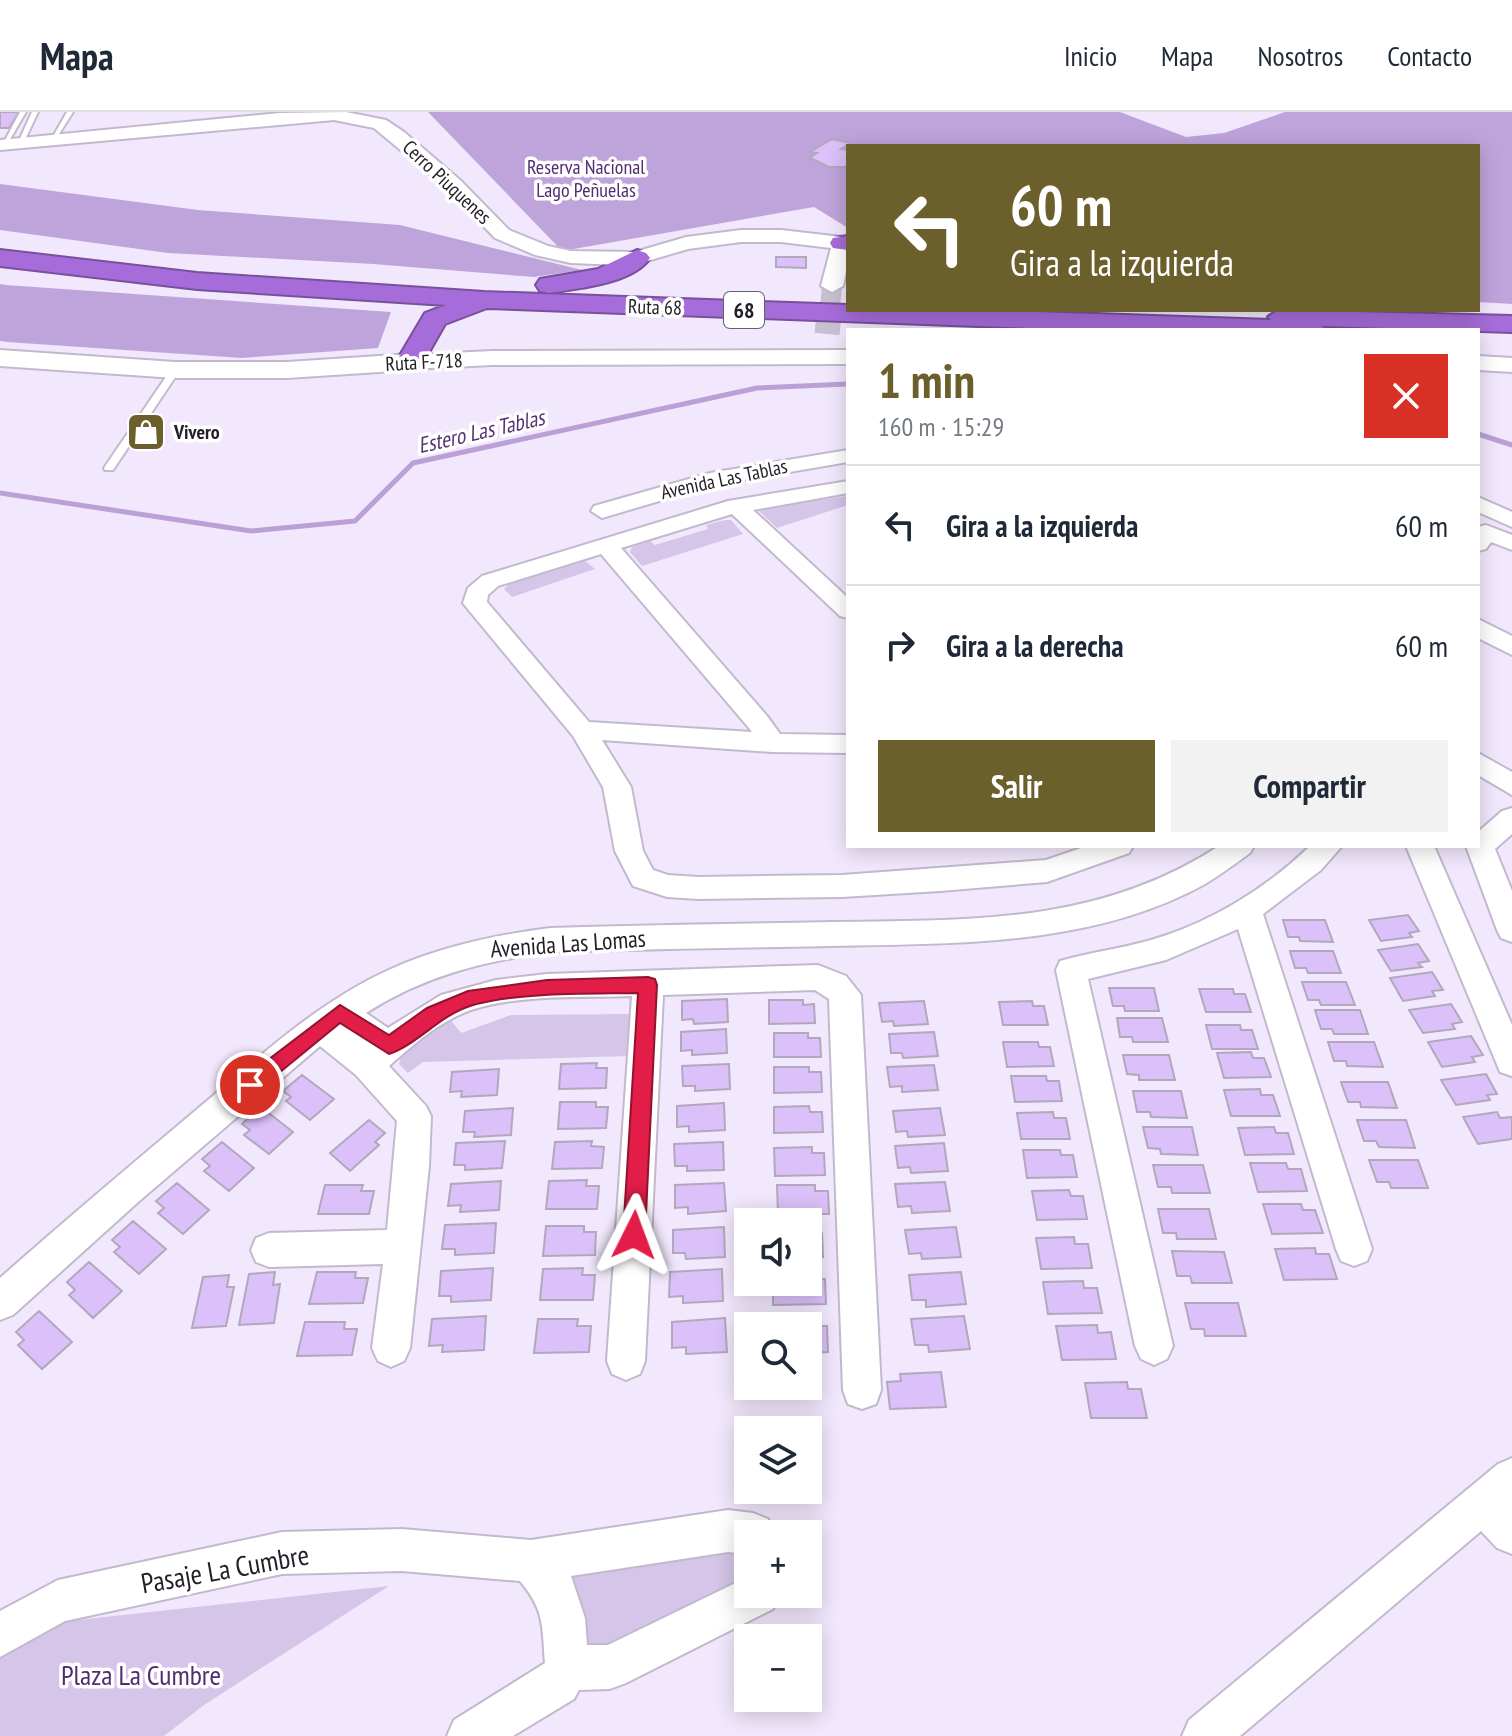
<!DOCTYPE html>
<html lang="es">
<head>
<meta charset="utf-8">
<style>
	:root { --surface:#fff; --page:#f2f2f3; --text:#1f2937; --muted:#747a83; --line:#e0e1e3; --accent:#6b5f2c }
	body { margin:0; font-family:"PT Sans Narrow",sans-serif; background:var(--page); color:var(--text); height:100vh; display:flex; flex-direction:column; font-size:30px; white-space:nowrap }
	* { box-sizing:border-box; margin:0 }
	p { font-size:26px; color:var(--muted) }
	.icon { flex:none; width:44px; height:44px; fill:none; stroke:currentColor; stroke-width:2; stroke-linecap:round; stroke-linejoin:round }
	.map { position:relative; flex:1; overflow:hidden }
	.sheet { position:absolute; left:846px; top:216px; width:634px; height:520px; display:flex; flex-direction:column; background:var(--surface); border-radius:0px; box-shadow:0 4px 20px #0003 }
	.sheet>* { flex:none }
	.top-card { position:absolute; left:846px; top:32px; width:634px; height:168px; border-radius:0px; box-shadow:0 4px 20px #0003; background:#6b5f2c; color:#fff; overflow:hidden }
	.buttons { position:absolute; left:734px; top:1096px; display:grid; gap:16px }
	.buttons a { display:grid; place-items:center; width:88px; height:88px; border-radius:0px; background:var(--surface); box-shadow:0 4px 20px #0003; font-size:40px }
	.pin { position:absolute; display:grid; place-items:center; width:68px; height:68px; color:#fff; margin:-34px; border:4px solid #fff; border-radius:50%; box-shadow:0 2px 8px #0007 }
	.me { position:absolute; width:88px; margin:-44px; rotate:3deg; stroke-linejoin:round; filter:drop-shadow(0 0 6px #0008) }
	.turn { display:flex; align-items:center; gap:28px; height:168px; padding:0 32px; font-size:36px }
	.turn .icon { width:104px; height:104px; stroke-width:2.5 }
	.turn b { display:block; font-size:56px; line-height:68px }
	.round { display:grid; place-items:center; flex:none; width:84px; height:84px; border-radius:0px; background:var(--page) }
	.overview { display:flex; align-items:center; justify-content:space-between; height:136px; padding:0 32px }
	h1 { font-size:48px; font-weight:600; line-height:60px; color:var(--accent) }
	.action { display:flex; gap:16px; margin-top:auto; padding:16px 32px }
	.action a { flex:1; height:92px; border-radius:0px; background:var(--accent); color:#fff; font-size:32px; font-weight:600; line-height:92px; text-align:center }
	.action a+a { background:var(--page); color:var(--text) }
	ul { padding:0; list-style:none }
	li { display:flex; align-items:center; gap:24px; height:120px; padding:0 32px; border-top:2px solid var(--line) }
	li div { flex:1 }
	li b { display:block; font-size:30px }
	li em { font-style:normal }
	header { display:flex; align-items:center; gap:48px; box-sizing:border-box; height:112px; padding:0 40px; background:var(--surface); border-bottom:2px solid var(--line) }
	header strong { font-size:38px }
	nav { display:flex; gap:44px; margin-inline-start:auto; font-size:28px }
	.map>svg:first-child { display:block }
	.green { fill:#d5c5e8 }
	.forest { fill:#bfa4db }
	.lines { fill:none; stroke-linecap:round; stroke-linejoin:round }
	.stream { stroke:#bba0d7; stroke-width:5 }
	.building { fill:#dbc0f9; stroke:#b1a8bc; stroke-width:2 }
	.tertiary-tunnel-far1 { stroke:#c8c0d2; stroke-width:20; stroke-dasharray:20 10; stroke-linecap:butt }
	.tertiary-tunnel { stroke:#c8c0d2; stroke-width:25; stroke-dasharray:25 12; stroke-linecap:butt }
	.service-casing { stroke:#c3b9cd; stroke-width:4 }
	.minor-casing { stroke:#c3b9cd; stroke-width:4 }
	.tertiary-casing { stroke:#c3b9cd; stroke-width:4 }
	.secondary-casing { stroke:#c3b9cd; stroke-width:4 }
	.motorway-casing { stroke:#78519b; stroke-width:4 }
	.service { fill:#fff; fill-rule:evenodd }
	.minor { fill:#fff; fill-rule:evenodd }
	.tertiary { fill:#fff; fill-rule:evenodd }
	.secondary { fill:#fff; fill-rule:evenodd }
	.motorway { fill:#a66cda; fill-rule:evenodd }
	.route { fill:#e11d48; stroke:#92132f; stroke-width:2 }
	.labels { text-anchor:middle; stroke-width:7; stroke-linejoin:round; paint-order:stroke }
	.far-park-label { font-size:20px; fill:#512d70; stroke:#fff }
	.far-street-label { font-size:20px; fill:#221e26; stroke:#fff }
	.far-poi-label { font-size:20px; font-weight:bold; fill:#221e26; stroke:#fff; text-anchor:start }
	.shield { fill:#fff; stroke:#646267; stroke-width:2 }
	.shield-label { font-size:22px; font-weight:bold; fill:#221e26 }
	.far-water-label { font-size:22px; font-style:italic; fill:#563275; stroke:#fff }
	.street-label { font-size:24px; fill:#221e26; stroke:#fff }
	.near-street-label { font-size:28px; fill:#221e26; stroke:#fff }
	.near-park-label { font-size:28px; fill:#512d70; stroke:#fff }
</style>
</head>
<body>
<header>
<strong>Mapa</strong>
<nav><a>Inicio</a><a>Mapa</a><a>Nosotros</a><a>Contacto</a></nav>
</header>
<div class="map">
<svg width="1512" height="1624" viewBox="0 0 1512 1624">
	<rect width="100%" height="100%" fill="#f2e8fd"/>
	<path class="green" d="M848 384V393L777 416 759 399 765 395Z
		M725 408H731L743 422 642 454 630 440 632 435 650 429 655 433 708 417 706 413Z
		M585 449 595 457 512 485 504 477 509 472Z
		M632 902 629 944 423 950 408 961 399 952 403 938 449 906 461 921 511 903Z
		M748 1430V1480L587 1545 572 1463Z
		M389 1474 204 1593 164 1624H0V1537L59 1510Z"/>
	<path class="forest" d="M428 0H1120L1186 25 1224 21 1285 0H1512V192L1478 190V34H848V116L814 95 562 139Z
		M0 72 198 98 400 113 582 158 534 165 373 152 168 141 0 118Z
		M0 172 6 173 391 200 378 236 242 246 7 230 0 229Z"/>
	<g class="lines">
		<path class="stream" d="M1478 322 1512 333
			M0 381 251 419 355 409 413 351 757 276 848 272"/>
	</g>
	<path class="building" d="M0 0H19L9 16H0Z
		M832 27 850 31 841 37 848 38V55H829L810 46 817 41 810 40Z
		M776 145H806V156L776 155Z
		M1408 803 1419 819 1409 821 1412 825 1381 829 1369 808Z
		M1283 808H1325L1333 830 1300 829 1299 825H1288Z
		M1418 832 1429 849 1418 851 1422 855 1391 859 1378 838Z
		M1290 839H1333L1341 861H1308L1306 856H1295Z
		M1432 860 1443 878 1432 879 1435 884 1403 889 1390 866Z
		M1302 870H1346L1355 893H1321L1319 888H1308Z
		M1109 876H1154L1159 899H1125L1124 894H1113Z
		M1199 877H1233L1234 882H1245L1251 900H1206Z
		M727 887 728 910 694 912 693 907 682 908V889Z
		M769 888H803V893L814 892 815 911 769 912Z
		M924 889 928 912 894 914 893 909 882 910 879 891Z
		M1032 889 1033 894H1044L1048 913H1003L999 890Z
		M1451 892 1462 910 1452 912 1455 917 1423 921 1409 898Z
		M1315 898H1360L1368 922H1334L1332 917H1321Z
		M1117 906H1162L1168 930H1133L1132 925H1120Z
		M1206 913H1240L1241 918H1252L1258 937H1212Z
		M726 917 727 941 692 943V938L681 939V920Z
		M934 920 938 944 903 946 902 941H891L889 922Z
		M774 921H808V926H820L821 945H774Z
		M1471 924 1483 943 1472 945 1475 950 1442 955 1428 930Z
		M1003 930H1038L1039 935H1050L1054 954 1007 955Z
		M1328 930H1374L1383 955 1347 954 1346 949H1334Z
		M1251 940 1253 946H1264L1271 965 1224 966 1217 941Z
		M1123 943H1169L1175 968H1139V963L1127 962Z
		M597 951 596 956H607L606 976 559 977 561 952Z
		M729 952 730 977 695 979V974H683L682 954Z
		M934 953 938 978 902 980V974L890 975 887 955Z
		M774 955H809V960H821L822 980 774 981Z
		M499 957 497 983 461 985 462 979 450 980 452 960Z
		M1486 962 1497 982 1487 983 1490 988 1456 993 1441 968Z
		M302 963 334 987 310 1008 286 989 291 985 283 979Z
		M1011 964H1046L1047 969H1059L1062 989 1015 990Z
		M1341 970H1388L1397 996 1361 995 1360 990H1348Z
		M1260 977 1261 983H1273L1280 1004H1231L1224 978Z
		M1133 979H1181L1187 1006 1151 1005 1150 1000H1137Z
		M560 990H596V995H608L606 1016 558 1017Z
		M724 991 725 1018 689 1020V1014L677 1015V994Z
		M809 994 810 1000H822L823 1020 774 1021V995Z
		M261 995 293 1020 269 1042 244 1023 250 1018 242 1012Z
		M513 996 511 1023 474 1025 475 1020H463L465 999Z
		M940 996 945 1023 908 1025 907 1019 896 1020 893 999Z
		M1053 1000 1054 1006H1066L1070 1027H1021L1017 1001Z
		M1497 1000 1500 1006 1512 1005V1027L1478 1032 1463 1005Z
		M369 1008 385 1021 375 1030 379 1033 350 1059 330 1041Z
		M1357 1008H1406L1415 1036 1379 1035 1376 1029H1364Z
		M1143 1015H1192L1198 1043 1161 1042 1160 1037 1148 1036Z
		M1274 1015 1276 1021H1288L1294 1042 1245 1043 1238 1016Z
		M505 1029 502 1056 465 1058V1053H454L456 1031Z
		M592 1029 591 1034 604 1035 602 1056 552 1057 555 1030Z
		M222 1030 254 1056 229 1079 204 1059 210 1054 202 1047Z
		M723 1030 724 1058 687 1059V1054H675L674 1032Z
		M944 1031 948 1059 911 1061 910 1055 898 1056 895 1034Z
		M812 1035V1041H824L825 1063 775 1064 774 1036Z
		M1023 1038H1060L1061 1043H1073L1077 1065 1027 1066Z
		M1369 1048H1418L1428 1076H1391L1389 1070H1377Z
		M1250 1051H1286L1288 1057H1301L1307 1079 1258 1080Z
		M1153 1053H1203L1210 1081H1172L1171 1075H1158Z
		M587 1068 586 1074H599L597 1097H546L549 1069Z
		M501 1069 499 1098 460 1100 461 1093 448 1094 451 1072Z
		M945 1070 950 1099 912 1101 911 1094 898 1095 895 1072Z
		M177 1071 209 1098 183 1122 158 1101 164 1096 156 1089Z
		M724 1071 726 1099 688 1102V1095L675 1096V1073Z
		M325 1073H363L361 1079H374L369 1102H318Z
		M777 1073H815V1079H828L829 1102H778Z
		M1069 1078 1071 1084H1083L1087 1107 1037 1108 1032 1079Z
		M1263 1092H1301L1303 1098H1315L1323 1121 1272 1122Z
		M1158 1097H1209L1216 1127H1177L1176 1121H1163Z
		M133 1109 166 1137 139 1162 114 1140 120 1135 112 1128Z
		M496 1111 494 1141 455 1143V1137H442L445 1113Z
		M546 1114H584V1120H596L595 1143 543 1144Z
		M724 1115 725 1145 686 1147 685 1141H673V1118Z
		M808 1115 810 1122 822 1121 823 1145 808 1146Z
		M956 1115 961 1145 922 1147 921 1141 909 1142 905 1118Z
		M1074 1125 1075 1132H1088L1092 1156 1041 1157 1036 1126Z
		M1315 1136 1316 1142H1329L1337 1167 1284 1168 1275 1137Z
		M1172 1139 1224 1140 1232 1171H1192L1190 1164H1177Z
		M89 1150 122 1179 93 1206 69 1183 75 1178 67 1170Z
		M493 1156 491 1188 451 1190V1184H439L441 1159Z
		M583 1156 582 1163H595L593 1188H540L543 1157Z
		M722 1157 723 1189 683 1191V1184L669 1185 670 1160Z
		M275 1160 273 1173 280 1172 274 1211 239 1213 249 1162Z
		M317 1160H356L355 1166H368L363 1191 309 1192Z
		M961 1160 966 1192 926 1195V1188H912L909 1163Z
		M808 1161H812V1167H825L826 1192 773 1193V1170H808Z
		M229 1163 227 1175H234L226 1214 192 1216 203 1165Z
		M1083 1169 1084 1176H1097L1102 1201 1048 1202 1043 1170Z
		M1185 1191H1238L1246 1224H1205L1204 1217H1191Z
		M39 1199 72 1230 42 1257 18 1233 24 1228 16 1220Z
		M486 1204 484 1238 442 1240 443 1233 429 1234 432 1207Z
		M964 1204 970 1237 929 1240 928 1233H915L911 1207Z
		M725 1206 727 1240 686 1242V1235L672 1236V1210Z
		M538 1207H578L577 1214H591L589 1240 534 1241Z
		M814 1207V1214H827L828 1240 808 1241V1214H773V1208Z
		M305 1210H345L344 1217H357L352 1243 297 1244Z
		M1097 1213 1098 1221 1111 1220 1116 1247 1062 1248 1056 1214Z
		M941 1260 946 1295 890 1297 887 1270 901 1269 900 1262Z
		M1127 1270 1128 1277H1141L1147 1306H1091L1085 1271Z"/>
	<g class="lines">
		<path class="tertiary-tunnel-far1" d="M830 196 832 174"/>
		<path class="tertiary-tunnel" d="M827 222 830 194"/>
		<g class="service-casing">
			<path id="service" d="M20 0H26L6 34H2Z
				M32 0H38L23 32 17 33Z
				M67 0H73L54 30H50Z
				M172 256 180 258 113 358H105L104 356Z"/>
		</g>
		<g class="minor-casing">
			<path id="minor" d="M848 338V350L713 373 602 406 591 399 594 394 710 361Z
				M848 369V381L753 398 848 486V506L840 504 732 402 621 436 767 604 780 622 848 623V641L772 640 602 628 631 675 643 739 653 758 668 763 698 765 842 763 1046 748 1087 734H1133L1129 741 1047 770 940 779 842 785 698 787 667 785 633 774 615 739 603 675 573 624 467 496 463 491 468 476 482 464 728 389ZM601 442 749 616 752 620 589 610 487 490 488 483 498 474Z
				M1478 385 1512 400V415L1478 400Z
				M1486 413 1512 423V438L1491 430 1486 437 1478 439V415Z
				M1478 507 1512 524V543L1478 526Z
				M1478 641 1512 660V683L1478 663Z
				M1512 696V722L1495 737 1512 779V830L1501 826 1497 818 1466 734H1478V720L1502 699Z
				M1219 734H1254L1250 741C1235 752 1220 763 1205 772 1091 835 956 831 830 834 737 836 643 837 550 840 484 849 423 864 366 901L388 916 441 883 496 868 547 862 818 853 846 864 861 883 881 1278 876 1292 862 1297 848 1292 843 1278 829 887 815 878 663 883 645 1249 640 1262 626 1268 612 1262 607 1249 632 884C580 886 520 882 471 898 440 909 414 932 389 954L426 994 431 1004 429 1054 410 1236 404 1249 391 1255 378 1249 372 1236 383 1152 269 1155 256 1150 251 1138 256 1126 269 1121 387 1118 397 1009 356 963 320 934 137 1091 13 1203 0 1208V1166C64 1109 130 1054 195 999 257 947 317 890 391 857 442 834 495 823 550 816 643 813 737 812 830 810 969 808 1098 813 1219 734Z
				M1310 734H1342L1321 758 1263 802 1372 1137 1367 1149 1354 1154 1341 1149 1336 1137 1238 817 1166 848 1088 867 1173 1234 1167 1247 1154 1253 1141 1247 1135 1234 1056 858 1060 849C1090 840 1121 837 1151 828 1210 811 1267 776 1310 734Z
				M1406 734H1434L1512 913V964L1500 960 1496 950Z
				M1512 1346V1442L1497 1436 1481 1419 1240 1624H1182L1189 1608 1498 1352Z
				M728 1398 753 1401 768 1407 774 1422H748V1442L728 1440 571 1464 585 1506 587 1533H608L748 1465V1482H779L773 1497 626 1571 610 1577 579 1578 574 1587 513 1624H447L454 1608 545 1551C542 1514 545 1499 520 1469L402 1459 282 1462 65 1509 0 1545V1499L58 1468 282 1420 402 1417 531 1428Z"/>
		</g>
		<g class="tertiary-casing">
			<path id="tertiary" d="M346 0 386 8 404 20 460 68 509 118 548 134 571 139 635 140 686 125 741 118H781L842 125 848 126V150L843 174 832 180 821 174 831 136 781 130H741L688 137 637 152 620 153 571 151 535 143 495 126 446 76 374 16 334 8 0 38V28L280 1Z
				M848 238V252L492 253 410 257 402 255 398 250 402 245 410 243 492 239Z
				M1478 244 1512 246V260L1478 258Z"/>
		</g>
		<g class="secondary-casing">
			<path id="secondary" d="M0 238 175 250H287L410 242 420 244 423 250 420 256 410 258 287 266H175L0 254Z"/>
		</g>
		<g class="motorway-casing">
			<path id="motorway" d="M848 124V138L833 136 830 131 833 126Z
				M0 138 197 161 484 180 848 193V198H983L1271 208 1268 205 1278 198 1512 204V220L1322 214 1325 218H1086L487 196 445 212 420 256 410 258 400 256 396 250 425 201 446 193 197 177 0 154Z
				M637 138 646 141 650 146C632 172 578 176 549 181L540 179 536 173 540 167 598 157Z"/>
		</g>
		<use href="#service" class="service"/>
		<use href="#minor" class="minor"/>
		<use href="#tertiary" class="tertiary"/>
		<use href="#secondary" class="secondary"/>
		<use href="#motorway" class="motorway"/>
	</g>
	<path class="route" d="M648 865 655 867 657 873 645 1123 641 1130 634 1133 626 1130 623 1123 638 881C588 882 517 880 470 894 439 904 418 932 389 942L340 911 257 979 250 982 243 979 240 973 243 967 340 893 389 923 427 896 468 879 547 868Z"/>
	<defs>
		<g id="shop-square" transform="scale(2)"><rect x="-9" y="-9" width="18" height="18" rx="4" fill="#6b5f2c" stroke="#fff"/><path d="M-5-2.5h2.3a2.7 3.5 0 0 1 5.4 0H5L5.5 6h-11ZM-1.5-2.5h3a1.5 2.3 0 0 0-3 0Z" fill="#fff"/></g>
	</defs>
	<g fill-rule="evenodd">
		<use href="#shop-square" x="146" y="320"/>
	</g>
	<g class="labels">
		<g class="far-park-label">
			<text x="586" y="62">Reserva Nacional<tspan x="586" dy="23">Lago Peñuelas</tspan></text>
		</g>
		<g class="far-street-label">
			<text transform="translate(447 70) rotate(43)" y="7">Cerro Piuquenes</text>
			<text transform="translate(655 195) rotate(2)" y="7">Ruta 68</text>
			<text transform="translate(424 250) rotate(-3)" y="7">Ruta F-718</text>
			<text transform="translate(724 367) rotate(-12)" y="7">Avenida Las Tablas</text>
		</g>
		<g class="far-poi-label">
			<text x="174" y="327">Vivero</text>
		</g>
		<rect class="shield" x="724" y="180" width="40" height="36" rx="6"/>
		<g class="shield-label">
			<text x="744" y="206">68</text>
		</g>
		<g class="far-water-label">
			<text transform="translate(481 319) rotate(-13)" y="8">Estero Las Tablas</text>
		</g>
		<g class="street-label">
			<text transform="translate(568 832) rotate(-4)" y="8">Avenida Las Lomas</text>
		</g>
		<g class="near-street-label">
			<text transform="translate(225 1457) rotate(-10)" y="10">Pasaje La Cumbre</text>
		</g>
		<g class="near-park-label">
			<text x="141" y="1573">Plaza La Cumbre</text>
		</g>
	</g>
</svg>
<div class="buttons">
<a><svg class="icon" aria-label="sound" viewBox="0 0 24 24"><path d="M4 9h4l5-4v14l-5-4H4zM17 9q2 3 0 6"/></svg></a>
<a><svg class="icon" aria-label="search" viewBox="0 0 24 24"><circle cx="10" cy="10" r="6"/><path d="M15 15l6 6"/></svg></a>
<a><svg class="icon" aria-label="layers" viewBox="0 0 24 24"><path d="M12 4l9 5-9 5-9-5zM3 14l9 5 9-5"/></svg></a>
<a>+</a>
<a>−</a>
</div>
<div class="pin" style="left:250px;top:973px;background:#d93025"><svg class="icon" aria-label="arrive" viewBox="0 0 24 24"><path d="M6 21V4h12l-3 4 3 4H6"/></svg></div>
<svg class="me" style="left:634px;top:1123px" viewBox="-20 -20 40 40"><path d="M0-17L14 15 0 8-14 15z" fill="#e11d48" stroke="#fff" stroke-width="4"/></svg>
<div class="top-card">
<div class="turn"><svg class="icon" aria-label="left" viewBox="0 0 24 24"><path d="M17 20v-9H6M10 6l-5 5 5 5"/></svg><div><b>60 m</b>Gira a la izquierda</div></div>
</div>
<section class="sheet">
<div class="overview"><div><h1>1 min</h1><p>160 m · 15:29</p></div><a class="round" style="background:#d93025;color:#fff"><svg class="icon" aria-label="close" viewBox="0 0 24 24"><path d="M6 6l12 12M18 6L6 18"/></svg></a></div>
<ul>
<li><svg class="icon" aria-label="left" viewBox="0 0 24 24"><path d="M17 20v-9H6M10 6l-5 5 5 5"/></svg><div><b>Gira a la izquierda</b></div><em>60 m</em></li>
<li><svg class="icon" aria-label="right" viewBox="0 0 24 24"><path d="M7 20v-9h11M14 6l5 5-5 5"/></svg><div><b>Gira a la derecha</b></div><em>60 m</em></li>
</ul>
<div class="action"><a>Salir</a><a>Compartir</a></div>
</section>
</div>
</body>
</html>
